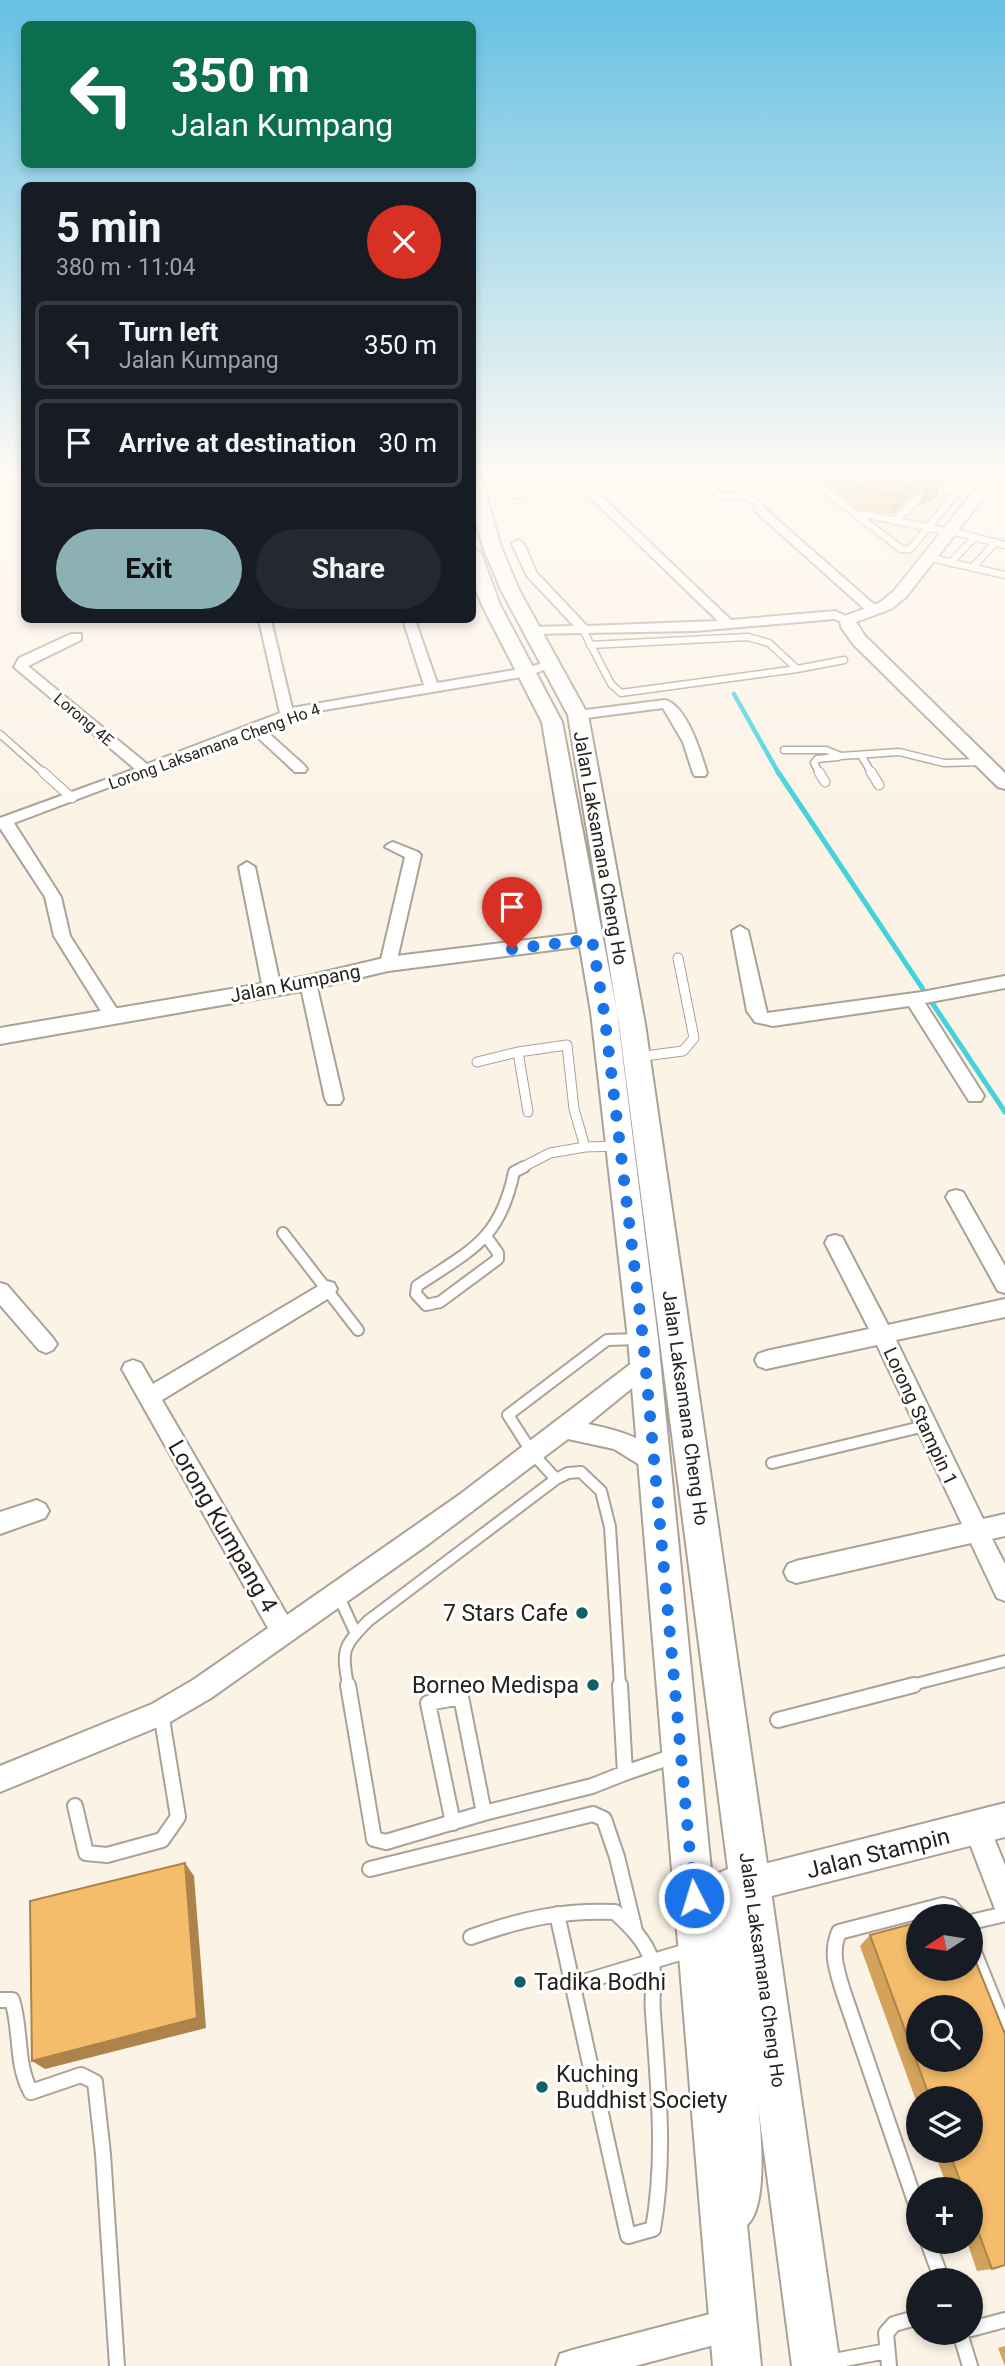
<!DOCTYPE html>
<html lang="en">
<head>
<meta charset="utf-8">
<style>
	:root { --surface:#171b24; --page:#242831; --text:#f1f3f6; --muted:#9ea1a6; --line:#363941; --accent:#8cb1b5 }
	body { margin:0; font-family:Roboto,sans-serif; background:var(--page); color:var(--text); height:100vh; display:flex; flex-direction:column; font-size:26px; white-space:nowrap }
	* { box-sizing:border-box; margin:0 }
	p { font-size:23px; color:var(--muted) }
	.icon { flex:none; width:38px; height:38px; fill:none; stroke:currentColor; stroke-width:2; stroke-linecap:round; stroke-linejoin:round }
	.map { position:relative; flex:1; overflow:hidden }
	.panel { position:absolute; left:21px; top:182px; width:455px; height:441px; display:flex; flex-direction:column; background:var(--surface); border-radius:10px; box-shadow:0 4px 10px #0003 }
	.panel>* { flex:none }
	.top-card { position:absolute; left:21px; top:21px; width:455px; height:147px; border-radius:10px; box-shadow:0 4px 10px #0003; background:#0b6e4f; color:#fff; overflow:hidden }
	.needle { width:46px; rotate:258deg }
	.buttons { position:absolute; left:906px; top:1904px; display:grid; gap:14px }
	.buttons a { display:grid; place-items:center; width:77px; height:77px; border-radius:50%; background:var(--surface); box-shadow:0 4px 10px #0003; font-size:35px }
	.pin { position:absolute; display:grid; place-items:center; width:60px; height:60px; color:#fff; margin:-72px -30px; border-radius:50% 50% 50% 0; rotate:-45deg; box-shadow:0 0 7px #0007 }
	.pin .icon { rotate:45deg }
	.me { position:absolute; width:77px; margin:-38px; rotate:355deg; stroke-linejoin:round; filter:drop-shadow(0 0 5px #0008) }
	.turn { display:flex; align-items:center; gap:24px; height:147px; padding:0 35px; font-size:32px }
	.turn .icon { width:91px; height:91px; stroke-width:2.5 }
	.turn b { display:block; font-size:49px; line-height:60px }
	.round { display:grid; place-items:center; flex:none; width:74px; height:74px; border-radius:37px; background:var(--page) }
	.head { display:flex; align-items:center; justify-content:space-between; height:119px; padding:0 35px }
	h1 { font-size:42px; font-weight:700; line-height:52px }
	.button { display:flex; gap:14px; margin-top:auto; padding:14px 35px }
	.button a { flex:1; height:80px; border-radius:42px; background:var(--accent); color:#111; font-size:28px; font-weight:700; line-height:80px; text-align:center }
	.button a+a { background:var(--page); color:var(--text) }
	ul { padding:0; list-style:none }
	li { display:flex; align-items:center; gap:21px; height:88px; margin:0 14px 10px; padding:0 21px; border:4px solid var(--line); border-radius:10px }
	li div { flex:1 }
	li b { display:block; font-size:26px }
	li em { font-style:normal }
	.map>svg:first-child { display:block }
	.built { fill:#f6e8d5 }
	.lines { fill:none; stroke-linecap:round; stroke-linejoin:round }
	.stream-far1 { stroke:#44d3db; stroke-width:4.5 }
	.stream { stroke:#44d3db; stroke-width:5 }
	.service-far3-casing { stroke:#aaa296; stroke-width:9 }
	.service-far2-casing { stroke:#aaa296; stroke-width:11 }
	.service-far1-casing { stroke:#aaa296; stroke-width:14 }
	.service-casing { stroke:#aaa296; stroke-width:18 }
	.minor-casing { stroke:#aaa296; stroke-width:4 }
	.tertiary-casing { stroke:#aaa296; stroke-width:4 }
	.secondary-casing { stroke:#aaa296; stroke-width:4 }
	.service-far3 { stroke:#fff; stroke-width:6 }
	.service-far2 { stroke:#fff; stroke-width:9 }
	.service-far1 { stroke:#fff; stroke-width:10 }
	.service { stroke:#fff; stroke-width:14 }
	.minor { fill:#fff; fill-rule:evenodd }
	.tertiary { fill:#fff; fill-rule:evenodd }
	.secondary { fill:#fff; fill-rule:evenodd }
	.wall { fill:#d3a35c; fill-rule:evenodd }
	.shaded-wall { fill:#ac844b }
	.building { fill:#f5bd6b; stroke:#ac844b; stroke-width:2; fill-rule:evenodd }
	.route { stroke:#1a73e8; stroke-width:12; stroke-dasharray:0 21.6 }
	.poi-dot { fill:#106166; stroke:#fff; stroke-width:2.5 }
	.labels { text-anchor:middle; stroke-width:6; stroke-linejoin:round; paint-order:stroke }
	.far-street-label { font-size:16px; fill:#26231f; stroke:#fff }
	.street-label { font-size:19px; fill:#26231f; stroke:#fff }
	.near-street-label { font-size:23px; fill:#26231f; stroke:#fff }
	.near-poi-label { font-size:23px; fill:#26231f; stroke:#fff; text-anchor:end }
</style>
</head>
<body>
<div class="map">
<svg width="1005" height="2366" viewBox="0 0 1005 2366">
	<rect width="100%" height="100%" fill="#fcf3e7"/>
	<path class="built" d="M792 473H984L935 530 910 567Z"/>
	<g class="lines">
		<path class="stream-far1" d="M734 694 779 774"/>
		<path class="stream" d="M778 772 1005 1112"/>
		<g class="service-far3-casing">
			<path id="service-far3" d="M695 473 721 496H744
				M716 473 761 507 759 509
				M803 473 901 549H910L973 473
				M858 516 864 514 949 532
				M894 521 928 491 961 489
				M951 531 1005 545
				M927 557 1005 575
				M950 563 975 537
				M972 568 996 542
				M583 630 611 684 621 693 797 669
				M590 645 748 637 769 643 797 669 844 660
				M0 734 45 774
				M784 750H826L841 756 899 752 944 763 984 762
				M861 755 872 774
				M820 774 814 763 817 759 838 757"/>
		</g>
		<g class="service-far2-casing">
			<path id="service-far2" d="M43 772 72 798
				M819 772 825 782
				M871 772 879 785
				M518 1052 528 1112
				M637 1057 683 1051 694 1038 678 958
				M477 1062 518 1052 567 1045 574 1109 585 1147 619 1146
				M521 1168 550 1153 585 1147"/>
		</g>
		<g class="service-far1-casing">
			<path id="service-far1" d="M283 1233 358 1330
				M488 1239 498 1253V1259L440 1302 426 1305 416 1294 417 1286C471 1250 500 1240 514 1172L524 1167
				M772 1463 925 1426
				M556 1479 533 1454 508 1415 607 1340 639 1339
				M338 1595 356 1634
				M348 1686C342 1649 342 1648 368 1621L556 1479 568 1473 581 1472 601 1491 610 1527 620 1686
				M908 1686 1005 1661"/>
		</g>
		<g class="service-casing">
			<path id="service" d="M348 1685 374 1839 386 1842 484 1813 592 1786 625 1773
				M620 1685 625 1773
				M778 1720 914 1685
				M625 1773 674 1756
				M75 1806 86 1853 107 1855 162 1840 178 1817 161 1713
				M453 1823 428 1703 461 1697 484 1813
				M370 1869 593 1814 604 1819 617 1857 635 1931
				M971 1922 1005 1914
				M471 1937C522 1919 561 1910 615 1912 629 1925 645 1940 651 1959 656 1976 651 1996 653 2013 658 2086 666 2156 653 2229L628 2236 557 1914
				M971 1945 1005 2029
				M573 1985 690 1950
				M0 2000H12C22 2031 15 2063 31 2092L81 2075 95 2082 103 2154 117 2366
				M919 2213 843 1991C837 1971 830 1953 839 1932L943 1905 951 1907 959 1916
				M928 2242 942 2280
				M971 2329 1005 2320
				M960 2333 970 2366
				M829 2362 887 2351
				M889 2366 886 2333 894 2324 919 2317"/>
		</g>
		<g class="minor-casing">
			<path id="minor" d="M531 473H542L523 498H515L513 496Z
				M559 473H571L597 492 731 620 835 611 854 620 848 624 834 619 695 631 528 634 527 631 533 627 574 626 527 576 512 544 518 540 524 544 536 572 587 626 718 621 589 496Z
				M755 507H763L877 607V613H869L755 511Z
				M259 620H271L292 708 424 685 403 620H415L437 683 526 668 550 661 557 665 528 676 306 713 264 729 305 766 307 769 305 772H295L253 733 14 823 61 897 70 936 122 1017 113 1023 107 1021 54 936 45 897 0 828V818L135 769 14 667 19 658 71 634H81V640L28 666 147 764 280 713Z
				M665 700C687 706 701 753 707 773L705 776H695L693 773 683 742 663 708 578 719 571 715 578 711Z
				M393 842 418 852 421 855 396 964 388 970 380 964 405 857 385 847 388 844Z
				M247 862 255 867 281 989 272 995 263 989 239 867Z
				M740 926 748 931 767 1013 922 992 1005 976V988L925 1003 981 1091 984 1096 981 1101H969L909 1006 773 1026 755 1022 747 1011 732 931Z
				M308 977 316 983 343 1099 340 1104H328L325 1099 300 983Z
				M956 1190 963 1192 1005 1266V1293L998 1291 946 1197 949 1192Z
				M835 1235 842 1237 888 1325 1005 1299V1317L896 1340 983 1519 1005 1514V1536L992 1539 1005 1564V1601L997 1598 971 1543 796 1583 788 1580 784 1572 788 1564 796 1561 962 1524 877 1345 766 1369 758 1366 755 1360 758 1354 766 1351 869 1329 825 1243 828 1237Z
				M327 1281 334 1283 337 1289 334 1295 162 1400 287 1615 459 1495 637 1359 645 1356 653 1359 656 1365 653 1371 588 1424C612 1429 653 1438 664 1463L661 1470 653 1473 614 1449 568 1439 430 1543 211 1698 170 1722 0 1792V1766L152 1704 193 1680 268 1628 122 1369 125 1363 133 1360 141 1363 153 1384Z
				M0 1283 7 1285 53 1338 57 1344 53 1350 46 1353 39 1350 0 1305Z
				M37 1500 45 1504 49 1511 45 1518 0 1534V1512Z
				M977 1815 986 1819 1005 1865V1913L995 1909 964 1828 968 1819Z
				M733 2308 744 2313 749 2324 744 2335 733 2340 635 2366H556L560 2354 572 2350Z"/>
		</g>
		<g class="tertiary-casing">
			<path id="tertiary" d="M988 473H1003L906 597 891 609 856 622 865 636 1005 773V789L998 787 853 644 841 627 840 620 842 617 879 603 894 591Z
				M592 932 599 934 602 939 599 944 388 971 308 990 0 1044V1028L308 976 388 957Z
				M1005 1803V1837L752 1901 740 1896 735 1884 740 1872 752 1867Z"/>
		</g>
		<g class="secondary-casing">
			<path id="secondary" d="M472 473 480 474 501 547 519 590 588 715 645 1024 840 2366H792L758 2105C761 2132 768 2207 747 2225L761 2366H713L628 1339 591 1012 542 722 482 605 472 579V548L481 553 500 605 562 722 617 1012 658 1339 712 1880 716 1874 728 1869 619 1024 568 715 501 590 483 547 472 506Z"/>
		</g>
		<use href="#service-far3" class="service-far3"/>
		<use href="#service-far2" class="service-far2"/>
		<use href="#service-far1" class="service-far1"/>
		<use href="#service" class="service"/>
		<use href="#minor" class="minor"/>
		<use href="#tertiary" class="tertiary"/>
		<use href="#secondary" class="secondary"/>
	</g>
	<path class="wall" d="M812 473H957L955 484 940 485 937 496 931 501 919 506 924 487 893 514 859 509Z
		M919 1922V1969H971V1950L1005 2034V2265L992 2269 977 2271 967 2242H971V2189H948L934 2151H971V2098H919V2109L860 1946 870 1935ZM919 2007H971V2060H919Z
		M1005 2346V2366L998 2348Z"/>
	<path class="shaded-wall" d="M921 473H928L925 485 942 476 937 496 931 501 919 506 924 487 893 514 897 494Z
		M185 1863 194 1876 206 2028 45 2069 32 2061Z"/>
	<path class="building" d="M842 473H921L897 494 863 489Z
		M935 476H942L935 481 924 486Z
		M185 1863 197 2018 32 2061 30 1901Z
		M956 1912 958 1916H940Z
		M919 1922V1969H971V1950L1005 2034V2265L992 2269 971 2212V2189H963L949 2151H971V2098H930L870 1935ZM919 2007H971V2060H919Z"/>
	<linearGradient id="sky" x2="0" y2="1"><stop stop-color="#66c0e3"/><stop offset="0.59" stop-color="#fefaf4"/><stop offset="1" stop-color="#fefaf4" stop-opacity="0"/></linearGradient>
	<rect width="1005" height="804" fill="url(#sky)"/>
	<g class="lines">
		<path class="route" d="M512 949 592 939 604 1012 643 1339 694 1898"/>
	</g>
	<g class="poi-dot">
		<circle cx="582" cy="1613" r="7"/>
		<circle cx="593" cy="1685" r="7"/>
		<circle cx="520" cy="1982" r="7"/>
		<circle cx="542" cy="2087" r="7"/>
	</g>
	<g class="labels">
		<g class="far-street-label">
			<text transform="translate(84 719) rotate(40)" y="6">Lorong 4E</text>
			<text transform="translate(214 746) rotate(-20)" y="6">Lorong Laksamana Cheng Ho 4</text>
		</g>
		<g class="street-label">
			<text transform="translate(601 848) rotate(80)" y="7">Jalan Laksamana Cheng Ho</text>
			<text transform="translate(295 983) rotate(-11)" y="7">Jalan Kumpang</text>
			<text transform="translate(686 1408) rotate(82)" y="7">Jalan Laksamana Cheng Ho</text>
			<text transform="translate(921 1416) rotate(65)" y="7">Lorong Stampin 1</text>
			<text transform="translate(763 1970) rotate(82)" y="7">Jalan Laksamana Cheng Ho</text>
		</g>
		<g class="near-street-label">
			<text transform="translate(223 1526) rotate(60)" y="8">Lorong Kumpang 4</text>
			<text transform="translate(878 1853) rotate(-14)" y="8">Jalan Stampin</text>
		</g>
		<g class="near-poi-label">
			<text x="568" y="1621">7 Stars Cafe</text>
			<text x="579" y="1693">Borneo Medispa</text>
			<text x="534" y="1990" text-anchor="start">Tadika Bodhi</text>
			<text x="556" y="2082" text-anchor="start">Kuching<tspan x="556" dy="26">Buddhist Society</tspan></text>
		</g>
	</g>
</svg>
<div class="buttons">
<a><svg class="needle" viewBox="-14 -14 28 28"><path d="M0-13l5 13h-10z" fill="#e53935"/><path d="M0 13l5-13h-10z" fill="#9ea1a6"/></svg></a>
<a><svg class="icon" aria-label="search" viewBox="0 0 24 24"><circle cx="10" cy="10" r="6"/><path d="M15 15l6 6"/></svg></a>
<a><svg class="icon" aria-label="layers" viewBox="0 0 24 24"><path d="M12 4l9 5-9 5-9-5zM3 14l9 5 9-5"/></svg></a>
<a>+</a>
<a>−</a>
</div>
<div class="pin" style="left:512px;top:949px;background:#d93025"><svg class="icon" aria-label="arrive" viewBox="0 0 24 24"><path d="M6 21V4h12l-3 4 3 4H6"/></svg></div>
<svg class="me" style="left:694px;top:1898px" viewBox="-20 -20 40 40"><circle r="17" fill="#1a73e8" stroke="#fff" stroke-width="3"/><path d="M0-11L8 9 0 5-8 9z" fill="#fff"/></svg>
<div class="top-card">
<div class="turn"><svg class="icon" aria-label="left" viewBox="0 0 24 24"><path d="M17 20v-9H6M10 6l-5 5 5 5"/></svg><div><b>350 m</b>Jalan Kumpang</div></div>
</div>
<section class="panel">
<div class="head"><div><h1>5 min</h1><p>380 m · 11:04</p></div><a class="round" style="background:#d93025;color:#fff"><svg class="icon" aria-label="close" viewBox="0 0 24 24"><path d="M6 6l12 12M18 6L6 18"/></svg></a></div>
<ul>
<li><svg class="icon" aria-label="left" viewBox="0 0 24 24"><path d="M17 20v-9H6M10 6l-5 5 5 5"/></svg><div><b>Turn left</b><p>Jalan Kumpang</p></div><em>350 m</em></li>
<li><svg class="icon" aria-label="arrive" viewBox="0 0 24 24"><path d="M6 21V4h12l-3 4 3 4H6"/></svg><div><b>Arrive at destination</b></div><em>30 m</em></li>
</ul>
<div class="button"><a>Exit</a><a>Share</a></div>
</section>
</div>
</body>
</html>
